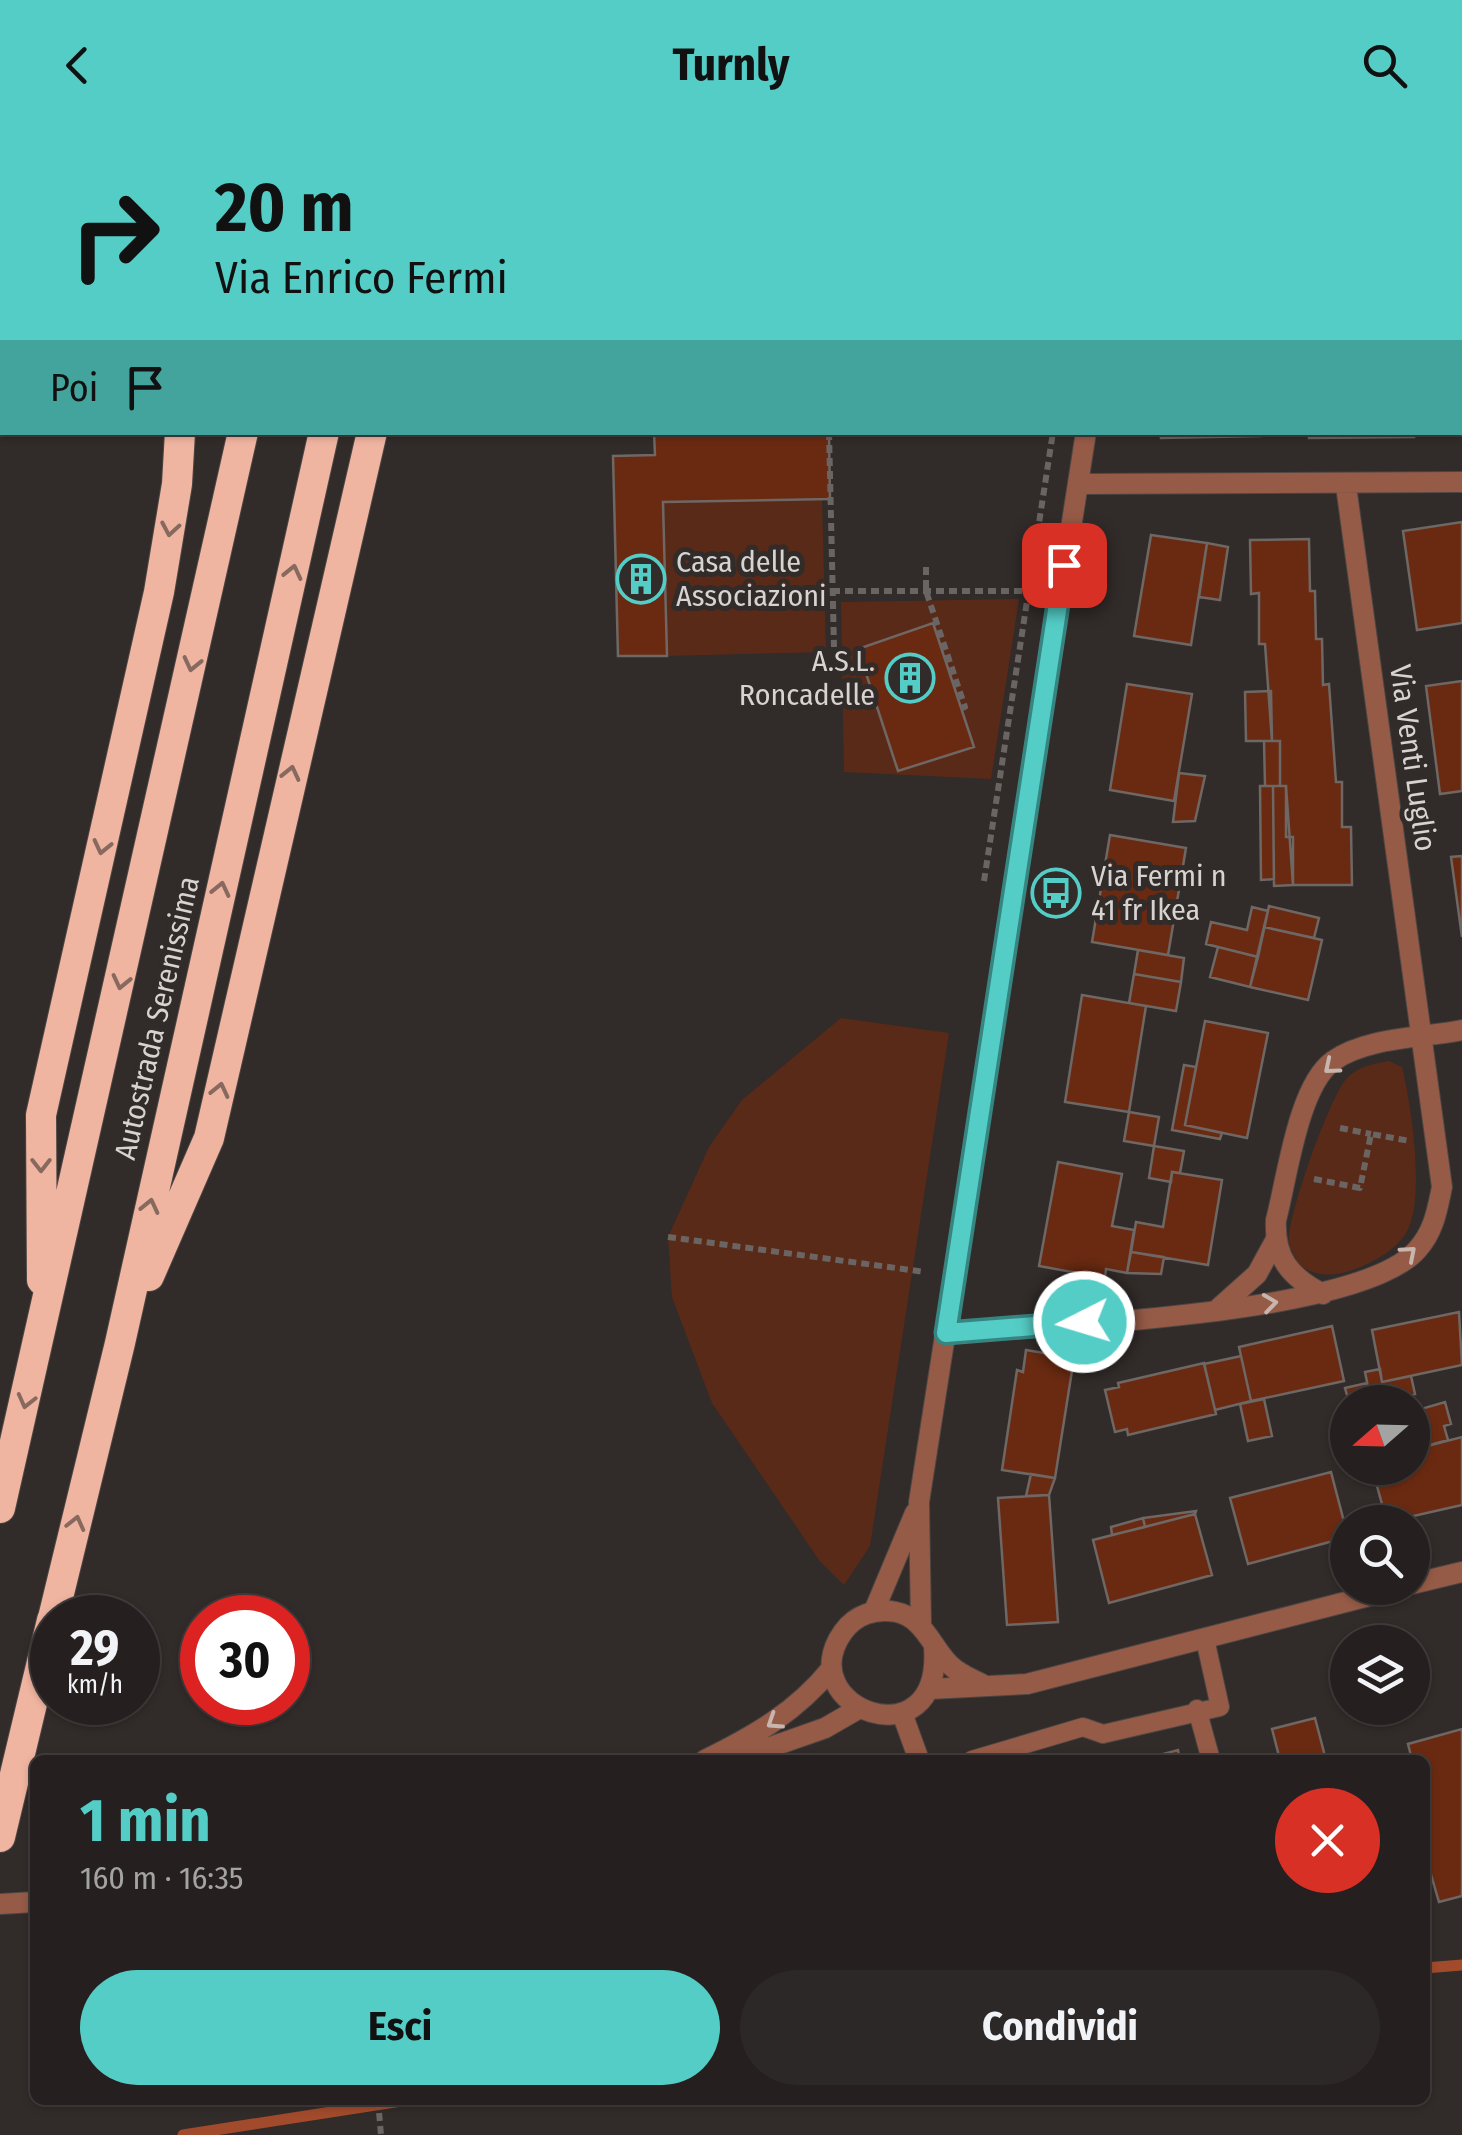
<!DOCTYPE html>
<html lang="it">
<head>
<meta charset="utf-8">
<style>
	:root { --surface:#25201f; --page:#2d2828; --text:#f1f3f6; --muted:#a3a3a4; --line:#423e3d; --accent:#54cdc6 }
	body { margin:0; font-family:"Fira Sans Condensed",sans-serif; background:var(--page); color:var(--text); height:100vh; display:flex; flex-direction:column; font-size:38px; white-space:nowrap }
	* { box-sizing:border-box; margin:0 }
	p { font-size:32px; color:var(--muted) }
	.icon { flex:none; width:55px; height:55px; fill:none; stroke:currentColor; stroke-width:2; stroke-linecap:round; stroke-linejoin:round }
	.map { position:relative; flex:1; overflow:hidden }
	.panel { position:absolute; left:30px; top:1625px; width:1400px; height:350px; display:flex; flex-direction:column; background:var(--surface); border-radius:15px; box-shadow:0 2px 8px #0004,0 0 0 2px var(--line) }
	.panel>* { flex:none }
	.guide { position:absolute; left:0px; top:0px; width:1462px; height:305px; box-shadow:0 2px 8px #0004,0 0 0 2px var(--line); background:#54cdc6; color:#111; overflow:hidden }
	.needle { width:65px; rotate:250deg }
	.fabs { position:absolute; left:1330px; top:1255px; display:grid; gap:20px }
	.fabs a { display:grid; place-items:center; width:100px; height:100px; border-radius:50%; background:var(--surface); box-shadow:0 2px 8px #0004,0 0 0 2px var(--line); font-size:50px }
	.speed { position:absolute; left:30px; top:1465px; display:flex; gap:20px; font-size:50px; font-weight:700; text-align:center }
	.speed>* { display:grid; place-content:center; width:130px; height:130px; border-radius:50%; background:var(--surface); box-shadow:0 2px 8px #0004,0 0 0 2px var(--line); line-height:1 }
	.speed small { font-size:25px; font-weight:400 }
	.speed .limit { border:15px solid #d22; background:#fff; color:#111 }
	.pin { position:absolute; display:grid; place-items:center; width:85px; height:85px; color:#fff; margin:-42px; border-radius:20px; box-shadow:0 5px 15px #0006 }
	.me { position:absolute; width:110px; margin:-55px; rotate:265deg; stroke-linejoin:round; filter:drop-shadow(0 0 8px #0008) }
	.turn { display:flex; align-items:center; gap:35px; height:210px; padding:0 50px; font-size:45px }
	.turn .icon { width:130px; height:130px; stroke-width:2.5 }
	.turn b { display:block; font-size:70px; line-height:85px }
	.then { display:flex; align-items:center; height:95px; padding:0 50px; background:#0003; gap:20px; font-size:38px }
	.round { display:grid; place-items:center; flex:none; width:105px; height:105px; border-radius:52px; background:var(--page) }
	.overview { display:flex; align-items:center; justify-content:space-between; height:170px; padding:0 50px }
	h1 { font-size:60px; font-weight:700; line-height:75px; color:var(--accent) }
	.button { display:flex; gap:20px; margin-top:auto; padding:20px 50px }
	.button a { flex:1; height:115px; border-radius:60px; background:var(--accent); color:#111; font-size:40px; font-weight:700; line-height:115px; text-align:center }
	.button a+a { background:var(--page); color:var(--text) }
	header { display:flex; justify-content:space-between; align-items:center; height:130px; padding:0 50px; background:var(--accent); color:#111; font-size:45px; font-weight:700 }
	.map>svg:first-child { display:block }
	.green { fill:#5a2a19 }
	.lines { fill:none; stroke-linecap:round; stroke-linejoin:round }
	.stream { stroke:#a24b2c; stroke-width:11 }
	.building { fill:#6a2a11; stroke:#6e6764; stroke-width:2.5 }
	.service-casing { stroke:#4c4644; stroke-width:20 }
	.minor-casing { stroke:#4c4644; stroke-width:22 }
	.tertiary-casing { stroke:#4c4644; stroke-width:22 }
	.motorway-casing { stroke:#4c4644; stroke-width:32 }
	.path { stroke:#6a6563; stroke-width:6; stroke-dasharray:8 5; stroke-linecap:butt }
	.service { stroke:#965b47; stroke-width:18 }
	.minor { stroke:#965b47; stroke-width:20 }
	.tertiary { stroke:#965b47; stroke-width:20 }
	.motorway { stroke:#f0b5a1; stroke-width:30 }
	.oneway { stroke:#87695f }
	.oneway2 { stroke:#c7b5ae }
	.route-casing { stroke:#378581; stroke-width:25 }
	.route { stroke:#54cdc6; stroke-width:18 }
	.labels { text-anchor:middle; stroke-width:10; stroke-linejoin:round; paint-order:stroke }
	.poi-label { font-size:30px; fill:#d7d3d1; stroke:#312b29; text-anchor:start }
	.street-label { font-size:30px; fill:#d7d3d1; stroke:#312b29 }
</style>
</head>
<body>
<header><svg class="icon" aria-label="back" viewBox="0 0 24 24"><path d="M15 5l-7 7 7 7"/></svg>Turnly<svg class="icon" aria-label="search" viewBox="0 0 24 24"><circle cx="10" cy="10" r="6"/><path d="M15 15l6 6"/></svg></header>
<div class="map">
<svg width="1462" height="2005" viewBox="0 0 1462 2005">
	<rect width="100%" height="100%" fill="#312b29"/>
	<path class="green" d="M822 369 826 522 667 526 663 372Z
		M1019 469 991 649 844 642 841 472Z
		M841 888 949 903 870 1416 844 1455 819 1430 712 1273 672 1167 668 1107 709 1017 742 970Z
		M1389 931 1402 937C1411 974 1426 1071 1406 1103 1393 1123 1371 1133 1350 1141 1333 1146 1312 1147 1299 1134 1296 1130 1290 1118 1289 1113 1286 1089 1330 966 1347 948 1359 936 1373 934 1389 931Z"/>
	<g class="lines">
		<path class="stream" d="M1425 1838 1462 1835
			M183 2005 408 1970"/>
	</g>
	<path class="building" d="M654 302H829L830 369 663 372 667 526H618L613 326 655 325Z
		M1160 302H1261V306L1161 308Z
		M1309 302H1414V307L1309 308Z
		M1462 392V493L1417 500 1403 401Z
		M1151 405 1207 413 1191 515 1134 506Z
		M1309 409 1310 461H1315L1316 509H1322L1323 555 1329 554 1336 652H1342V697H1351L1352 755H1293V707H1286V656H1280V611H1272L1265 514H1259V463L1251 464 1250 410Z
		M1207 413 1228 417 1220 470 1199 467Z
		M933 493 974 617 898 641 858 519Z
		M1462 551V661L1440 664 1426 556Z
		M1127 554 1192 564 1174 671 1110 660Z
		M1271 561 1272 611H1246L1245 562Z
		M1264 611H1280V656H1265Z
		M1179 643 1205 646 1195 691 1173 692Z
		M1260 656H1273L1274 749 1261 750Z
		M1273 656H1286L1293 755 1274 756Z
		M1110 705 1186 718 1168 825 1092 812Z
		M1462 726V807L1451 727Z
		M1269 776 1319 788 1314 808 1264 797Z
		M1252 777 1268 781 1258 827 1206 814 1211 792 1247 800Z
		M1264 797 1322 810 1308 870 1250 857Z
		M1218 817 1258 827 1250 857 1210 847Z
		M1138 820 1184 828 1181 852 1134 844Z
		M1134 844 1181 852 1176 881 1129 873Z
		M1082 865 1146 876 1129 982 1065 972Z
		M1205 891 1268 903 1247 1008 1185 995Z
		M1184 935 1196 937 1185 995 1222 1003 1220 1009 1172 1000Z
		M1129 982 1159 987 1154 1016 1124 1011Z
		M1154 1016 1184 1021 1180 1043 1172 1042 1171 1052 1149 1048Z
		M1058 1032 1122 1044 1112 1096 1134 1100 1127 1143 1106 1139 1105 1148 1039 1136Z
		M1172 1042 1222 1050 1208 1135 1131 1122 1136 1092 1163 1097Z
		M1131 1122 1164 1127 1161 1144 1127 1143Z
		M1459 1182 1462 1235 1382 1252 1372 1200Z
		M1332 1196 1344 1251 1251 1271 1239 1217Z
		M1026 1220 1074 1228 1055 1348 1002 1340 1017 1240 1023 1242Z
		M1241 1226 1251 1271 1215 1280 1204 1234Z
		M1204 1233 1216 1284 1128 1305 1127 1299 1115 1302 1105 1260 1119 1257 1118 1253Z
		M1380 1239 1382 1252 1411 1246 1415 1264 1392 1269 1393 1272H1371L1365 1242Z
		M1367 1253 1371 1272H1349L1345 1258Z
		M1264 1269 1272 1306 1248 1311 1240 1274Z
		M1445 1272 1451 1294 1444 1296 1448 1310 1423 1317 1414 1281Z
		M1462 1307V1375L1387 1392 1372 1338H1412V1320Z
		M1331 1342 1348 1407 1248 1434 1230 1368Z
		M1031 1344 1055 1348 1049 1365 1026 1366Z
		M1049 1365 1058 1492 1007 1495 998 1368Z
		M1196 1381 1195 1384 1145 1397 1143 1388Z
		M1195 1384 1212 1445 1109 1473 1093 1410Z
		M1143 1388 1145 1397 1112 1405 1111 1397Z
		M1315 1588 1326 1630H1280L1272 1599Z
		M1462 1599V1766L1439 1772 1425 1724V1630H1412L1408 1614Z
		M1178 1620 1180 1630H1141Z"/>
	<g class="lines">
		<g class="service-casing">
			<path id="service" d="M519 2 520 0
				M1004 2V0
				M0 43 2 47
				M1 110H2
				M0 142 2 147
				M0 170 2 167
				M0 185H2
				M1197 1579 1211 1630
				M972 1630 1083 1597 1103 1604 1220 1577 1205 1509"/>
		</g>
		<g class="minor-casing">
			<path id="minor" d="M1131 2V0
				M1460 12 1462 11
				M1078 354 1462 352
				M1323 1164C1290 1147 1274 1128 1276 1090 1287 1049 1298 956 1333 931 1367 907 1423 908 1462 900
				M1219 1178 1257 1144 1275 1111
				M947 1203C1043 1196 1358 1186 1417 1120 1434 1101 1437 1081 1442 1057L1346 356
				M874 1481 915 1383
				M921 1495 919 1372 1086 302
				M902 1583 919 1630"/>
		</g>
		<g class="tertiary-casing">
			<path id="tertiary" d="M1412 1454 1462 1442
				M934 1517C943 1635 789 1578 843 1502 855 1485 875 1478 896 1482 923 1487 932 1517 949 1534 959 1544 970 1548 982 1554
				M930 1559 1027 1554 1400 1458
				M705 1630C754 1606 796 1582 831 1539
				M734 1630 825 1598 858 1579
				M0 1774 35 1772"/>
		</g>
		<g class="motorway-casing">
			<path id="motorway" d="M156 0V2
				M310 2 311 0
				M391 2 392 0
				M149 1146 209 1008 372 302
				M42 1150 41 985 159 462 177 354 180 302
				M0 1378 243 302
				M53 1488 120 1213 324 302
				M0 1707 52 1490"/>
		</g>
		<path class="path" d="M43 0 44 2
			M829 302 834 517
			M926 437V461L965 577 962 578
			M832 461H1027
			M984 751 1053 302
			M1340 998 1371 1004
			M1314 1049 1360 1058 1371 1004 1410 1011
			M668 1107 925 1142
			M378 1970 381 2005"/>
		<use href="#service" class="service"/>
		<use href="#minor" class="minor"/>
		<use href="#tertiary" class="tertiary"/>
		<use href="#motorway" class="motorway"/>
	</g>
	<defs><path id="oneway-chevron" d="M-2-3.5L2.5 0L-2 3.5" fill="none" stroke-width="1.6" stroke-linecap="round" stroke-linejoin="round" transform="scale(2.5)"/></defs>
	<g class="oneway">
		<use href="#oneway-chevron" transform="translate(170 399) rotate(100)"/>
		<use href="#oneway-chevron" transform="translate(293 442) rotate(-77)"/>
		<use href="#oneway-chevron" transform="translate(192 534) rotate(103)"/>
		<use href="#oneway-chevron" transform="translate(291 643) rotate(-77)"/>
		<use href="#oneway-chevron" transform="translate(102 717) rotate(103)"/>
		<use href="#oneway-chevron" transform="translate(221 759) rotate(-77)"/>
		<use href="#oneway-chevron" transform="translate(121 852) rotate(103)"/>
		<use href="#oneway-chevron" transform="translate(220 960) rotate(-77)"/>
		<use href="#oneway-chevron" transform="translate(41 1035) rotate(90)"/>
		<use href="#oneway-chevron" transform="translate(150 1076) rotate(-77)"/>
		<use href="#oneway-chevron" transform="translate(26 1271) rotate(104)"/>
		<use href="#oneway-chevron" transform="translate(76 1393) rotate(-76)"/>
	</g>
	<g class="oneway2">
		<use href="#oneway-chevron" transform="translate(1331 937) rotate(140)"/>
		<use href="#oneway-chevron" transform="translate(1409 1123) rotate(-41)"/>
		<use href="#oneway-chevron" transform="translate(1270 1173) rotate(-8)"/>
		<use href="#oneway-chevron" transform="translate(774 1592) rotate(147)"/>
	</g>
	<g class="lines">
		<g class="route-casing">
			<path id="route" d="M1064 435 946 1203 1084 1192"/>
		</g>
		<use href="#route" class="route"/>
	</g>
	<defs>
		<g id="building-ring" transform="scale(2.5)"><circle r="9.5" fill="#312b29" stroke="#54cdc6" stroke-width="1.5"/><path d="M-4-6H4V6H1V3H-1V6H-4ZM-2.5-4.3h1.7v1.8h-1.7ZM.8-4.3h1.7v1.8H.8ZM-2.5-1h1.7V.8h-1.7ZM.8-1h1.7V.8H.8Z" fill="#54cdc6"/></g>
		<g id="bus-ring" transform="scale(2.5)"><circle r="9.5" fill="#312b29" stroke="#54cdc6" stroke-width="1.5"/><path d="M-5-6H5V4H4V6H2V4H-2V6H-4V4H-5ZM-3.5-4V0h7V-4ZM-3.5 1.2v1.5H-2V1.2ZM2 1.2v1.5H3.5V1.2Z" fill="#54cdc6"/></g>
	</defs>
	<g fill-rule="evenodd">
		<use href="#building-ring" x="641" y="449"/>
		<use href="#building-ring" x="910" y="548"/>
		<use href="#bus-ring" x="1056" y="763"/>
	</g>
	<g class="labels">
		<g class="poi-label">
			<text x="676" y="442">Casa delle<tspan x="676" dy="34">Associazioni</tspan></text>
			<text x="875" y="541" text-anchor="end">A.S.L.<tspan x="875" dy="34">Roncadelle</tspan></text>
			<text x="1091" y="756">Via Fermi n<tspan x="1091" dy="34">41 fr Ikea</tspan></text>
		</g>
		<g class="street-label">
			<text transform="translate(1413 628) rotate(82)" y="10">Via Venti Luglio</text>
			<text transform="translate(157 888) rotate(-77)" y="10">Autostrada Serenissima</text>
		</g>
	</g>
</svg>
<div class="fabs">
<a><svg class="needle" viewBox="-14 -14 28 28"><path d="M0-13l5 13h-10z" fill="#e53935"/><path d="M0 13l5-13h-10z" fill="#a3a3a4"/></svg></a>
<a><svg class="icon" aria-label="search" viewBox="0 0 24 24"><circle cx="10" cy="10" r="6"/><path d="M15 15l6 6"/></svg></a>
<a><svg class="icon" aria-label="layers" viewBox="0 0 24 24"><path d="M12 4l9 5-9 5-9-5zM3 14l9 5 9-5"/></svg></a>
</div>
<div class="speed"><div>29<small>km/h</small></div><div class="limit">30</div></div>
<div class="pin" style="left:1064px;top:435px;background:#d93025"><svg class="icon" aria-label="arrive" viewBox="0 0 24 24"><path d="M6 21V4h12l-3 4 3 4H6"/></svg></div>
<svg class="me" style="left:1084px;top:1192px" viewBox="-20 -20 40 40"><circle r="17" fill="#54cdc6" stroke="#fff" stroke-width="3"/><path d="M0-11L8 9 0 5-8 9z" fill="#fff"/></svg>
<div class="guide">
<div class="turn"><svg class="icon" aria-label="right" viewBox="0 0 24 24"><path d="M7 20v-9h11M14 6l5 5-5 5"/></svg><div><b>20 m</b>Via Enrico Fermi</div></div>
<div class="then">Poi<svg class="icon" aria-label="arrive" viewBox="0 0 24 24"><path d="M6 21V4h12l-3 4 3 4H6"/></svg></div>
</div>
<section class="panel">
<div class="overview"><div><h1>1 min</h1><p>160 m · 16:35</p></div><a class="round" style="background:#d93025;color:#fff"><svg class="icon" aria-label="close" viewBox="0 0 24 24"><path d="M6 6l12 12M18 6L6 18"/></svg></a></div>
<div class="button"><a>Esci</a><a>Condividi</a></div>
</section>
</div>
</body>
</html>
